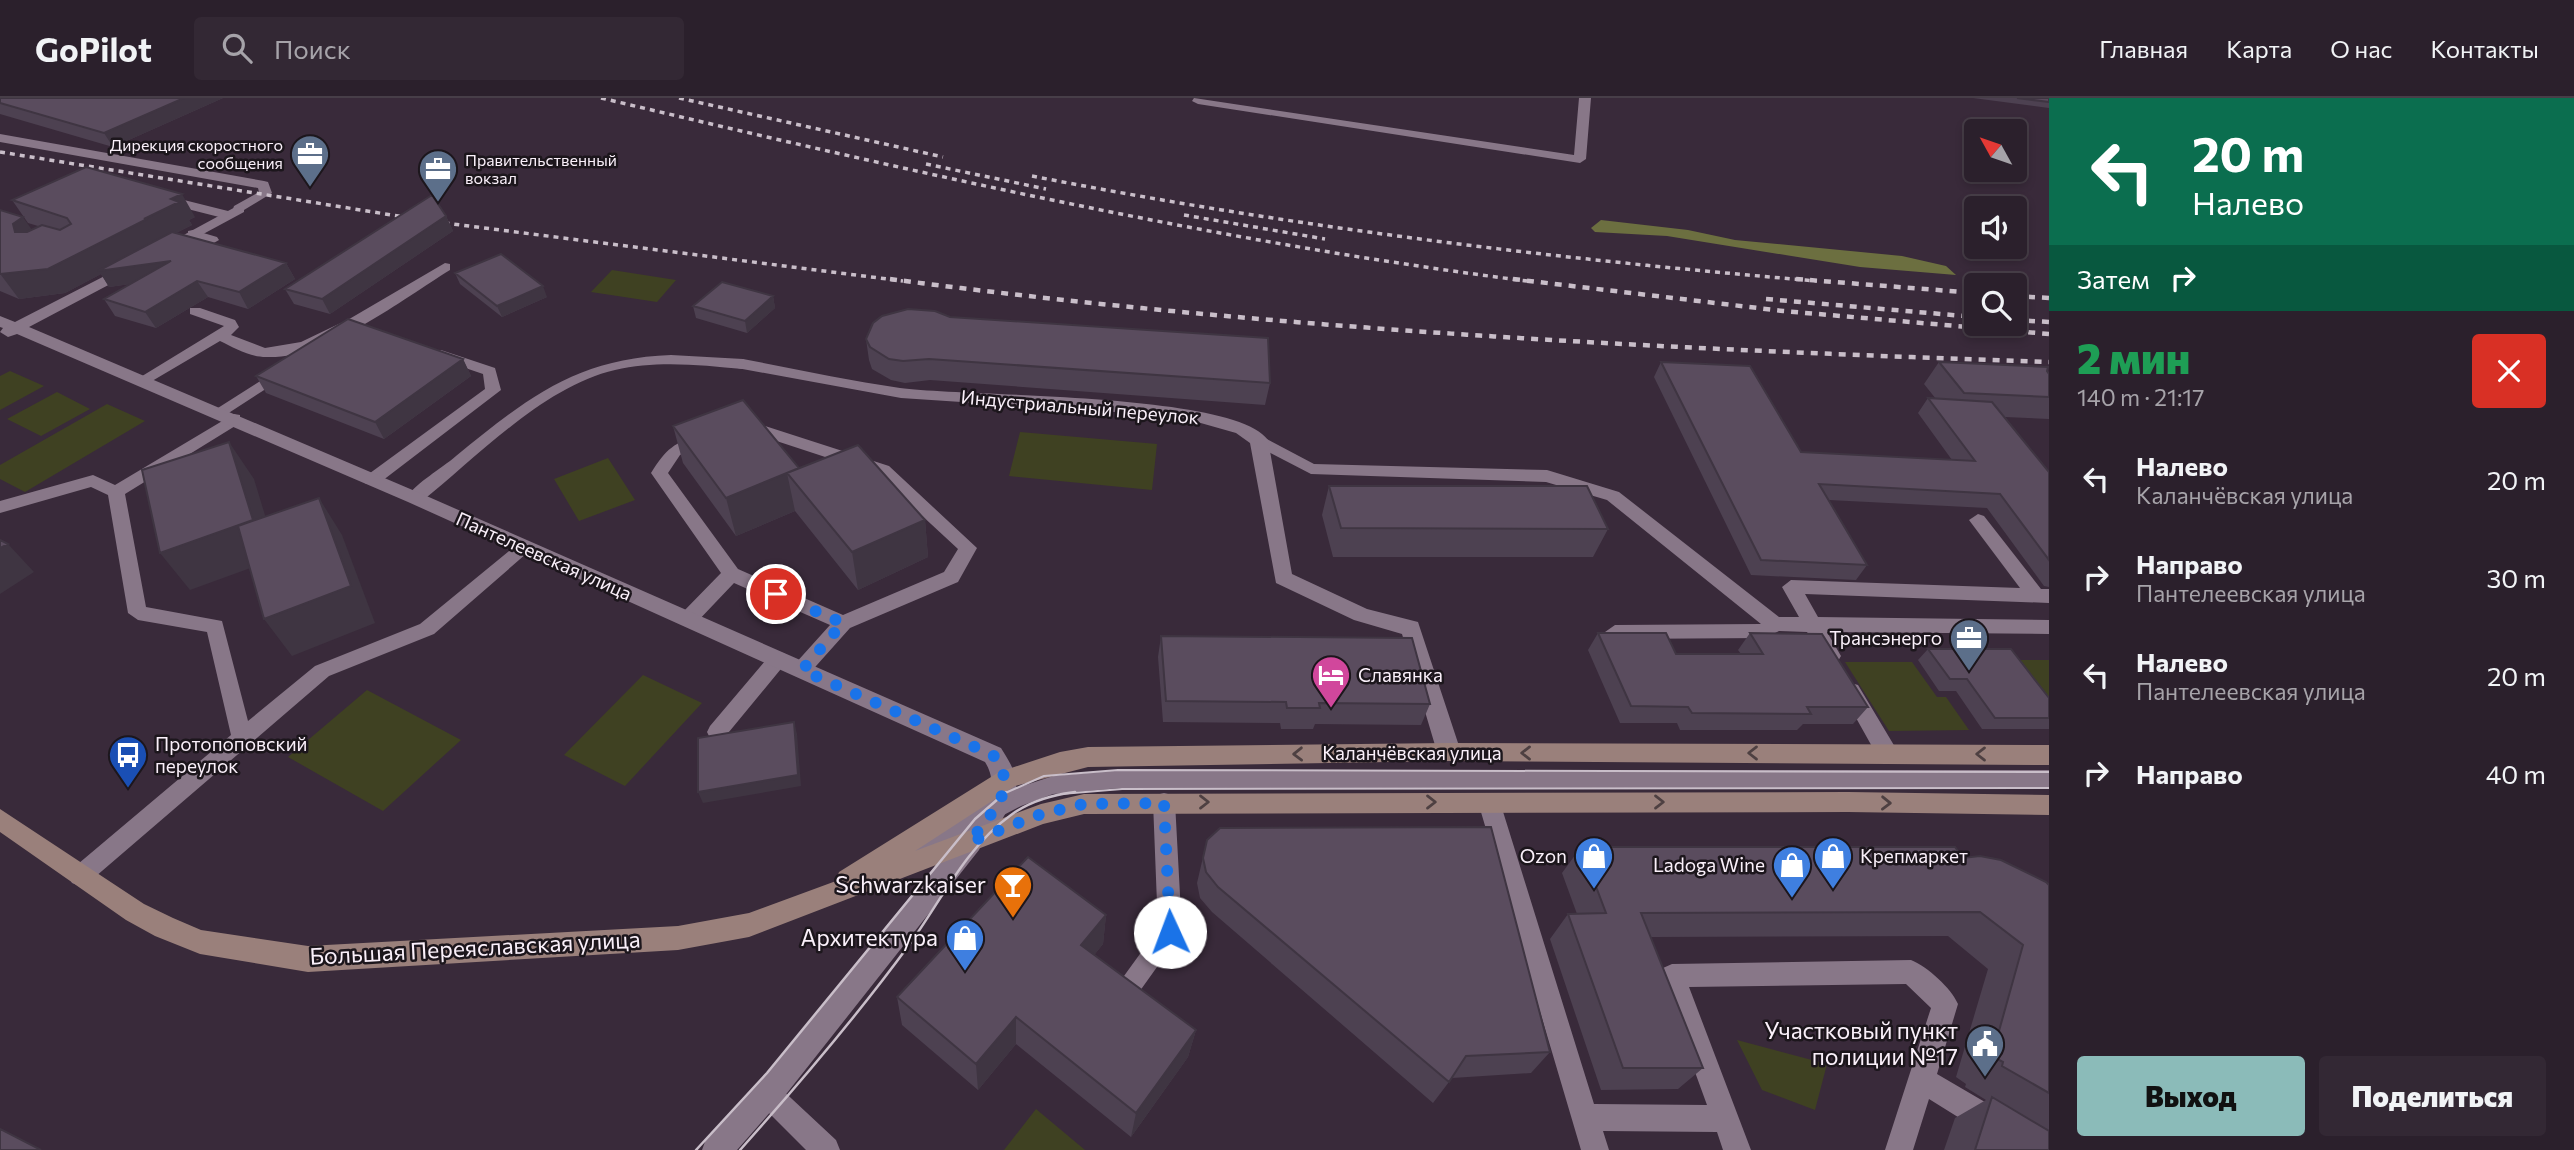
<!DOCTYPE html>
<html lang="ru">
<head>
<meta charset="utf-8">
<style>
	:root { --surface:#2b202c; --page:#332834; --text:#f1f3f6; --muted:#a6a3a9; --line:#473e48; --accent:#8bbbb9 }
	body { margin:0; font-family:Commissioner,sans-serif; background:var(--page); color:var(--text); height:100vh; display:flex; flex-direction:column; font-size:26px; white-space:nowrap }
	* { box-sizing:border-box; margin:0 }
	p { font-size:23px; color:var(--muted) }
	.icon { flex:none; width:38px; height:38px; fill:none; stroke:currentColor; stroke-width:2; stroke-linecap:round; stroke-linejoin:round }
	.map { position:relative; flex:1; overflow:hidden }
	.panel { display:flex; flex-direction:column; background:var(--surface); width:525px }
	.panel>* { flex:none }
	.hud { background:#0b6e4f; color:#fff; overflow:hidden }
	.needle { width:46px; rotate:310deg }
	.fabs { position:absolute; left:1964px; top:21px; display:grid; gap:14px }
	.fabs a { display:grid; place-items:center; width:63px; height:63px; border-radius:7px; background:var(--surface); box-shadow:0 4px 10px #0003,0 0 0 2px var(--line); font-size:35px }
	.pin { position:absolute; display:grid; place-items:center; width:60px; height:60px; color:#fff; margin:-30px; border:4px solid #fff; border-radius:50%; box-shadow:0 2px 7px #0007 }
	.me { position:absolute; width:77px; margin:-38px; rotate:358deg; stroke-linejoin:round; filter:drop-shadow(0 0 5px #0008) }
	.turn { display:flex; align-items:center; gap:24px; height:147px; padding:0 28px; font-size:32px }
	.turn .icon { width:91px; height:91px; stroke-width:2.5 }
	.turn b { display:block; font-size:49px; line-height:60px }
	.then { display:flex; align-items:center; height:66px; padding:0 28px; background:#0003; gap:14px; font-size:26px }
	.round { display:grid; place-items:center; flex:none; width:74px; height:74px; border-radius:7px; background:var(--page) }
	.overview { display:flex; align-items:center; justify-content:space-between; height:119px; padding:0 28px }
	h1 { font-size:42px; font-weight:800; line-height:52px; color:#1e9e55 }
	.action { display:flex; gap:14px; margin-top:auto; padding:14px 28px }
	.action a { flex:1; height:80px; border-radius:7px; background:var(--accent); color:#111; font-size:28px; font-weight:800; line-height:80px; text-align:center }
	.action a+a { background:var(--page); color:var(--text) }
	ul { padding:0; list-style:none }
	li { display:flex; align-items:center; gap:21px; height:98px; padding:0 28px }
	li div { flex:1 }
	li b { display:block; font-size:26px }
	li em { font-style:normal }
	header { display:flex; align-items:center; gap:42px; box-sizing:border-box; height:98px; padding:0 35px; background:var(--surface); border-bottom:2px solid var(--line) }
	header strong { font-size:33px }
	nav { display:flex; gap:38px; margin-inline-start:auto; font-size:24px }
	.search { width:490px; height:63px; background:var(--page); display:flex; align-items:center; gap:18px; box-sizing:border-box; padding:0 24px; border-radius:7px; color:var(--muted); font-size:26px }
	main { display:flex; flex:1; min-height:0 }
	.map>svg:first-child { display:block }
	.green { fill:#3f4122 }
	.forest { fill:#6c6f40 }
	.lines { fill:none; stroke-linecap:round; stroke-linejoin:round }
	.service { fill:#878; fill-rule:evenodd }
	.minor { fill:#878; fill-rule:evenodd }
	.tertiary { fill:#878; fill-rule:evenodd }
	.secondary { fill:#9a807b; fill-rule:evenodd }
	.tram-far1 { stroke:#c9bec9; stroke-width:2 }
	.tram { stroke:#c9bec9; stroke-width:2.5 }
	.rail-far1 { stroke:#c9bec9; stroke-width:3.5; stroke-dasharray:5 5; stroke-linecap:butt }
	.rail { stroke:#c9bec9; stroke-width:4.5; stroke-dasharray:7 7; stroke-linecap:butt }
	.wall { fill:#4d4151 }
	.shaded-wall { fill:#3f3542 }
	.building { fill:#5a4c5e; stroke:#3f3542; stroke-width:2 }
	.oneway { stroke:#4e4042 }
	.route { stroke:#1a73e8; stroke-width:12; stroke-dasharray:0 21.6 }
	.labels { text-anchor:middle; stroke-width:5; stroke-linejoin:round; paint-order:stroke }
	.far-poi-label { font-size:16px; fill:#faf0fa; stroke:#1c161c; text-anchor:end }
	.street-label { font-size:19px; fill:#faf0fa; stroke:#1c161c }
	.poi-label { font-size:19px; fill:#faf0fa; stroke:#1c161c; text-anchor:end }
	.near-poi-label { font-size:23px; fill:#faf0fa; stroke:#1c161c; text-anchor:end }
	.near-street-label { font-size:23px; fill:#faf0fa; stroke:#1c161c }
</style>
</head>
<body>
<header>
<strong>GoPilot</strong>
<div class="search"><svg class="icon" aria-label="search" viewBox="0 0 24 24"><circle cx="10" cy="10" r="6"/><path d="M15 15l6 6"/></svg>Поиск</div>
<nav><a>Главная</a><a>Карта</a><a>О нас</a><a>Контакты</a></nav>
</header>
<main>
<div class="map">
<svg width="2049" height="1052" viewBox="0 0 2049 1052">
	<rect width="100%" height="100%" fill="#392a3a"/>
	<path class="green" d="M612 172 676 182 657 204 591 194Z
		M10 273 44 288 0 312V278Z
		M57 294 90 311 41 338 7 321Z
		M107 306 145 323 25 394 0 381V367Z
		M1020 334 1157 346 1152 392 1009 378Z
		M608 360 635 402 579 423 554 381Z
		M1999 562H2049V627Z
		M1845 564H1912L1937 599H1946L1969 632 1889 633Z
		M643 577 702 605 625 688 564 657Z
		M367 592 461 642 383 713 288 659Z
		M1737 942 1827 966 1815 1012 1762 992Z
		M1036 1011 1085 1052H1004Z"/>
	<path class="forest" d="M1601 122 1688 132 1735 142 1902 158 1946 168 1956 177 1860 169 1667 138 1595 134 1591 130Z"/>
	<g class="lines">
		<path class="service" d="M1194 0 1574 57 1579 0H1591L1586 61 1580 65 1198 6 1192 3Z
			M0 36 264 83 268 84 272 95 239 115 233 111 234 108 259 94 258 90 0 44Z
			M164 97 232 114 233 117 227 121 160 104V98Z
			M193 132 217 139 219 142 212 146 188 139V133Z
			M445 165 450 166V172C401 202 325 262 266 259 250 259 234 250 220 243L147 286 142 288 134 283 224 228 190 216V210H200L235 222 239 229 231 237 265 250 301 244 351 220Z
			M441 252 495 270 501 292 378 386H366L363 382 366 378 485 291 483 276 436 260 433 257Z
			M671 257 743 261 751 266 743 271C701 267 657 262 615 272 544 288 476 360 421 404L415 406 406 400C417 384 441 371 456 358 526 301 577 260 671 257Z
			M284 268 289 270V276L224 318 218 320 210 315Z
			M234 316 240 317V325L125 396 146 509 222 523 248 623 315 568 420 526 519 445H531L534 449 434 536 329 578 88 785 80 788 72 785 68 778 72 771 231 637 207 534 138 522 128 515 108 397 91 389 0 415V403L93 377 115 387Z
			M743 321 889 368 977 450 958 484 850 530 808 577H794L791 572 794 567 830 527 734 485 695 526H681L678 521 681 516 721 475 651 375C666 351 674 344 702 337L710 342 680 357 668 375 738 471 843 517 944 474 958 451 877 376 737 330V322Z
			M1259 337 1314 366 1547 372 1619 394 1779 519H1799L1782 489 1791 482 2020 490 1969 422 1978 416 1984 418 2041 491H2049V505L1805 496 1818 519 2049 522V536L1827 534 1841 558 1838 563H1824L1807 534 1779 533 1765 540 1615 541 1605 534 1615 527 1761 526 1607 402 1546 384 1311 376 1253 346 1251 342Z
			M778 553 785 556 788 561 785 566 724 640 717 642 710 640 707 634 710 628 771 556Z
			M1851 585 1858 587 1895 649 1898 655 1895 661 1887 664 1879 661 1841 593 1844 587Z
			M1120 672H2049V690H1120L1053 696 1021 708 906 768 898 771 890 768 887 761 890 754 1005 694 1053 678Z
			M1164 695 1172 697 1175 704 1182 834 1137 897 1128 901 1119 897 1116 889 1158 831 1153 704 1156 697Z
			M1489 695 1497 697 1500 704 1594 1006 1707 1007 1660 878 1663 870 1672 866 1911 862C1928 869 1951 890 1958 906L1937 976 2002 1014 2005 1024 2002 1034 1992 1037 1982 1034 1929 1001 1913 1052H1885L1931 910 1906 886 1689 889 1751 1052H1723L1717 1034 1603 1033 1609 1052H1581L1478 704 1481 697Z
			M768 983 777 987 836 1042 840 1052H806L759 1005 755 996 759 987Z"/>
		<path class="minor" d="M239 107 244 108V114L168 155 163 156 156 152Z
			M128 166 133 168V174L29 229 422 396 1001 650C1009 663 1018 676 1016 691 1013 706 990 745 977 752 971 756 967 754 961 752L958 744 961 736C979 713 1003 693 985 664L408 404 17 236 8 239 0 234 3 230 0 229V218L15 224Z
			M743 261C795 271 847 282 900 290 966 299 1234 294 1268 342L1292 476 1367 511 1418 524 1461 654 1457 661 1449 663 1441 661 1437 654 1402 536 1354 522 1276 485 1250 345 1236 335 1176 318 901 300 737 270 735 266Z"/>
		<path class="tertiary" d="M970 733 979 736 982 744 979 752 787 995 737 1052H702L706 1041 767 975 961 736Z"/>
		<path class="secondary" d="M1449 645 2049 647V667L1449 663 1088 669 1015 688 915 753 1041 706 1084 696 1848 694 2049 697V717L1848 714 1084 716 1043 726 749 839 678 852 308 874 200 856 155 838 126 822 0 734V711L144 806 173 820 201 832 308 848 678 828 749 815 836 783 839 774 999 674 1060 654 1088 649Z"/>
		<path class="tram-far1" d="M1003 696 1044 678 1118 672 2049 674
			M1061 696 1122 691 2049 690"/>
		<path class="tram" d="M696 1052 767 975 975 721 1006 694
			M740 1052C799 986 857 918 909 847 941 803 966 749 1011 717 1030 703 1051 697 1075 694"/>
		<path class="rail-far1" d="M601 0C909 73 1211 143 1527 183
			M679 0 943 59
			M0 54 429 123 903 183
			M926 66 1046 91
			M1032 78C1292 129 1553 161 1817 183
			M1184 117 1325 141"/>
		<path class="rail" d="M890 181C1274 232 1662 251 2049 264
			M1513 181 1783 213 2049 236
			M1796 181 1976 195
			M2014 198 2049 200
			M1766 201 1976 219
			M2014 222 2049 224"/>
	</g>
	<path class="wall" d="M0 0H223L113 49 0 16Z
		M1973 0H2049V10Z
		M12 102 195 119 189 122 192 127 176 135 286 165 295 181 248 211 208 199 156 230 115 218 104 201 130 186 109 189 101 176 65 195 19 201 0 193V112L32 132 38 128 28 125Z
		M446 118 453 133 330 216 294 206 285 191Z
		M455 175 547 199 502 219 460 186Z
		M773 198 775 210 747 235 696 220 693 208Z
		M950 219 1270 285 1265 307 930 282 905 285 891 282 872 271 869 262 866 241Z
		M463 261 471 278 384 341 266 295 256 278Z
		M1661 264 1801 354 1952 362 1918 315 1928 300 1936 301 1924 286 1939 264 2047 273 2049 276V321L2005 319 2049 374V489L2044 488 1987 410 1829 402 1867 467 1856 482 1751 477 1654 279Z
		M673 328 799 371 925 422 928 459 858 492 795 413 736 438 683 365Z
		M1329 388 1608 431 1593 459H1333L1322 417Z
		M1598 535 1676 556H1741L1738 552 1750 535 1868 609 1853 626H1803L1797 632H1680L1677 625H1620L1588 552Z
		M1161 538 1430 606 1421 627 1315 626 1313 631H1281L1280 625 1163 624 1158 559Z
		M1928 551 2049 600V631H1982L1956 593H1939L1918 562Z
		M1207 742 1550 954 1531 975 1452 980 1433 1005 1212 814 1200 800 1197 785Z
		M1581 749 1963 760 2049 787V1052H1944L1955 1020 1986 1002 1965 989 1966 986 1956 979 1988 871 1948 838 1651 839 1703 970 1678 991 1601 992 1550 841 1568 816H1577L1562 775Z
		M1106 817 1103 846 1094 857 1196 932 1188 959 1131 1039 1016 946 978 992 902 927 897 899Z"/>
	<path class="shaded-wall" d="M184 0H223L113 49 104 35Z
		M182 96 195 119 189 122 192 127 160 143 181 179 109 189 101 176 65 195 19 201 1 177 144 121 171 101Z
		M446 118 453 133 330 216 322 201Z
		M23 119 39 142 15 134 13 126Z
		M286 165 295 181 248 211 239 194Z
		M197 183 208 199 156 230 145 214Z
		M543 188 547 199 502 219 497 208Z
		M773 198 775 210 747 235 745 223Z
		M463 261 471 278 384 341 375 324Z
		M229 344 254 381 278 460 190 492 160 455Z
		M799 370 787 375 795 413 736 438 726 400Z
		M319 400 342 437 375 525 292 558 264 521Z
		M925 422 928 459 858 492 852 454Z
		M8 446 34 474 0 496V450Z
		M794 624 797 636 801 688 703 705 698 694Z
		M1106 817 1103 846 1079 876 1081 847Z
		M1016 919V946L978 992 976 966Z
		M1196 932 1188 959 1131 1039 1136 1015Z"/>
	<path class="building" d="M0 0H184L104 35 0 5Z
		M2017 0H2049V4Z
		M86 69 182 96 171 101 179 104 144 121H147L48 171 0 176V112L23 119 13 126 15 134H27L42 127 60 132 71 126 67 120 12 102Z
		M432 97 446 118 322 201 285 191Z
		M172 134 286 165 239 194 197 183 145 214 104 201 171 163 98 173Z
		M501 156 543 188 497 208 455 175Z
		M722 184 773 198 745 223 693 208Z
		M908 211 935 213 950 219 1268 240 1270 285 929 261 903 263 889 261 870 249 866 241 873 225 882 218Z
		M348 221 463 261 375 324 256 278Z
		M1661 264 1750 268 1801 354 1975 363 1928 300 1992 304 2049 374V462L2000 396 1819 386 1867 467 1761 462Z
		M1939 264 2048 269 2047 273 2049 276V299L1964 295Z
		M743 302 799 370 726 400 673 328Z
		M229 344 253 422 160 455 142 372Z
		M858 347 925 422 852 454 787 375Z
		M1329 388H1587L1608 431 1341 430Z
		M319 400 351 488 264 521 238 428Z
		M0 442 8 446 0 450Z
		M1598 535H1666L1676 556H1763L1750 535 1822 536 1868 609H1807L1811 616 1692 615 1688 609 1631 608Z
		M1161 538 1412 540 1430 606 1319 605 1320 610H1287L1286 604 1166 603Z
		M1928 551H2011L2049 600V620H1995L1967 581H1950Z
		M794 624 798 677 698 694V640Z
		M1491 729 1550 954 1466 958 1449 984 1218 789 1206 774 1203 760 1207 742 1220 730Z
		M1581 749H1955L1963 760 1980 758 2001 762 2046 784 2049 787V995L2002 968 2003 964 1992 958 2023 847 1980 814 1641 815 1703 970H1623L1568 816 1606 815Z
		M1028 759 1106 817 1081 847 1196 932 1136 1015 1016 919 976 966 897 899Z
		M1992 999 2049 1033V1052H1975Z
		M0 1031 41 1052H0Z"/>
	<defs><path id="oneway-chevron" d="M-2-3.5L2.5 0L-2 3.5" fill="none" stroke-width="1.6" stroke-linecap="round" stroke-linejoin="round" transform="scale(1.75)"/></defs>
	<g class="oneway">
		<use href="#oneway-chevron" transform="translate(1526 655) rotate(-180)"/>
		<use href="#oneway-chevron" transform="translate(1753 655) rotate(-180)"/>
		<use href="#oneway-chevron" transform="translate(1298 656) rotate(179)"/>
		<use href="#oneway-chevron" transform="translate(1981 656) rotate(-180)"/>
		<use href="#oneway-chevron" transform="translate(1204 704)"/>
		<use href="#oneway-chevron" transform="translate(1431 704)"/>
		<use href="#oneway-chevron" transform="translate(1659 704)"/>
		<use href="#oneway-chevron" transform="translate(1886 705) rotate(1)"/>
	</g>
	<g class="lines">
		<path class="route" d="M776 496 843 525 802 572 993 657C1021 692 991 713 970 744L1041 716 1084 706 1164 705 1170 834"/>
	</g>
	<defs>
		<g id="office-pin" transform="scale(2.0125)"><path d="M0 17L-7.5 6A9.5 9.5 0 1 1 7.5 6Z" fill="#5c6f8a" stroke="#1c161c"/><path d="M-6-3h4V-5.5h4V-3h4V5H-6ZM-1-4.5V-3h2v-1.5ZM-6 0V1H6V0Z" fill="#fff"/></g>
		<g id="hotel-pin" transform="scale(2.0125)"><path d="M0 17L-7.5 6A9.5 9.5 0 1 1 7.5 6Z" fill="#d1479c" stroke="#1c161c"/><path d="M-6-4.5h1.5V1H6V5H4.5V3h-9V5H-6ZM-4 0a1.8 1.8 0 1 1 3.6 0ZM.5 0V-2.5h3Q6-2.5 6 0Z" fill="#fff"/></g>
		<g id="bus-pin" transform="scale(2.0125)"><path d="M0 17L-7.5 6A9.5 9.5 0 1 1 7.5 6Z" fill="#1a4fb4" stroke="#1c161c"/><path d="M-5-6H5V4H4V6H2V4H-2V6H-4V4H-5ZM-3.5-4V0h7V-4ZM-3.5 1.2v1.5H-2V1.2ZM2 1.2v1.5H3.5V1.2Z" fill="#fff"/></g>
		<g id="shop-pin" transform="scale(2.0125)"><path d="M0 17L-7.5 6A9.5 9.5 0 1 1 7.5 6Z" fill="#3f7fe0" stroke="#1c161c"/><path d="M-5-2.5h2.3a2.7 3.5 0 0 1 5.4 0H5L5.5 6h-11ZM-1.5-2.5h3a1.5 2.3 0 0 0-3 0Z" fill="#fff"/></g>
		<g id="bar-pin" transform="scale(2.0125)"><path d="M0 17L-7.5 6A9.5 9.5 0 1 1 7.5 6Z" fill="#e8710a" stroke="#1c161c"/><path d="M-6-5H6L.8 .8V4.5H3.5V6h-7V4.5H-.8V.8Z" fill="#fff"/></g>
		<g id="civic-pin" transform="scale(2.0125)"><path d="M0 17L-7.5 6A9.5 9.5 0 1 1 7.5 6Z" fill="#5c6f8a" stroke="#1c161c"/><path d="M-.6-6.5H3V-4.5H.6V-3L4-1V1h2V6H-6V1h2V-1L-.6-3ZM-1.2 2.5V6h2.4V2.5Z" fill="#fff"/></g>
	</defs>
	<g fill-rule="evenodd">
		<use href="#office-pin" x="310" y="56"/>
		<use href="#office-pin" x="438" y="71"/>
		<use href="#office-pin" x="1969" y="540"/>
		<use href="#hotel-pin" x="1331" y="577"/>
		<use href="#bus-pin" x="128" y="657"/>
		<use href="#shop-pin" x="1594" y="758"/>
		<use href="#shop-pin" x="1833" y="758"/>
		<use href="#shop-pin" x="1792" y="767"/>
		<use href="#bar-pin" x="1013" y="787"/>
		<use href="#shop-pin" x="965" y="840"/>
		<use href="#civic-pin" x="1985" y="946"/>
	</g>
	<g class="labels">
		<g class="far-poi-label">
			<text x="283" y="53">Дирекция скоростного<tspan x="283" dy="18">сообщения</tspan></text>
			<text x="465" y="68" text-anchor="start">Правительственный<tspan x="465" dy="18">вокзал</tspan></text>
		</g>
		<g class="street-label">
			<text transform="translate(1080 309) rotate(5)" y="7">Индустриальный переулок</text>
			<text transform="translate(544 458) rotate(24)" y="7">Пантелеевская улица</text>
			<text x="1412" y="662">Каланчёвская улица</text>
		</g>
		<g class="poi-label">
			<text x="1942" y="547">Трансэнерго</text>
			<text x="1358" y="584" text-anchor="start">Славянка</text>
			<text x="155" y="653" text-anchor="start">Протопоповский<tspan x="155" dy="22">переулок</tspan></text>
			<text x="1567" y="765">Ozon</text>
			<text x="1860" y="765" text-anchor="start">Крепмаркет</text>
			<text x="1765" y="774">Ladoga Wine</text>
		</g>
		<g class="near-poi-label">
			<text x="986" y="795">Schwarzkaiser</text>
			<text x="938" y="848">Архитектура</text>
			<text x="1958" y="941">Участковый пункт<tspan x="1958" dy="26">полиции №17</tspan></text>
		</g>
		<g class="near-street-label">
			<text transform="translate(475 850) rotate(-3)" y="8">Большая Переяславская улица</text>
		</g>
	</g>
</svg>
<div class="fabs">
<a><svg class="needle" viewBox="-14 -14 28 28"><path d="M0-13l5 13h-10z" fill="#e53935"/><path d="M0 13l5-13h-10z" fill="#a6a3a9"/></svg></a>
<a><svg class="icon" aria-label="sound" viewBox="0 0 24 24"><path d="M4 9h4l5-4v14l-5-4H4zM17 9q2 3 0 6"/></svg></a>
<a><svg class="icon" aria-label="search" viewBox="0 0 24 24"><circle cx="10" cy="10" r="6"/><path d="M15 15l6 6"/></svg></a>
</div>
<div class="pin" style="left:776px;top:496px;background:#d93025"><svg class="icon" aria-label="arrive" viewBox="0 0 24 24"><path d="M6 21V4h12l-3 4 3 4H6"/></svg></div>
<svg class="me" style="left:1170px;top:834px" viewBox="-20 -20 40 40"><circle r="19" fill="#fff"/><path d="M0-13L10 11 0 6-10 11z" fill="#1a73e8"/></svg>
</div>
<section class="panel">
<div class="hud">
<div class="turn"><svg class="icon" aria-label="left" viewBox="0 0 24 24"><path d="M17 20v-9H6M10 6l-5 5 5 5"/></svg><div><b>20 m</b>Налево</div></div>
<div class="then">Затем<svg class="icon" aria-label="right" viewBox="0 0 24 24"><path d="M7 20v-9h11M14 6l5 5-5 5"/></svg></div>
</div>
<div class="overview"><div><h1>2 мин</h1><p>140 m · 21:17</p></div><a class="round" style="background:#d93025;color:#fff"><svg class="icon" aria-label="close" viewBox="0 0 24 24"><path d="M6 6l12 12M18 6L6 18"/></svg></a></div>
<ul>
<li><svg class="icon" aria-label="left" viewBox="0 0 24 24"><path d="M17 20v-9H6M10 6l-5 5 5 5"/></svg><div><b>Налево</b><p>Каланчёвская улица</p></div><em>20 m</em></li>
<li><svg class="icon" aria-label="right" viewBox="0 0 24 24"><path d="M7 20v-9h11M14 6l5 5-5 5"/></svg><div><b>Направо</b><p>Пантелеевская улица</p></div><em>30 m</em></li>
<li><svg class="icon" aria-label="left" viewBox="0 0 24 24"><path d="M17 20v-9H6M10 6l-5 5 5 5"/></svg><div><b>Налево</b><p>Пантелеевская улица</p></div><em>20 m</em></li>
<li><svg class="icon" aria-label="right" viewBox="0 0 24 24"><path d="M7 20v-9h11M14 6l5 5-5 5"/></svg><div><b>Направо</b></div><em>40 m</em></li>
</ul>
<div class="action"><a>Выход</a><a>Поделиться</a></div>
</section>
</main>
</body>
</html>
